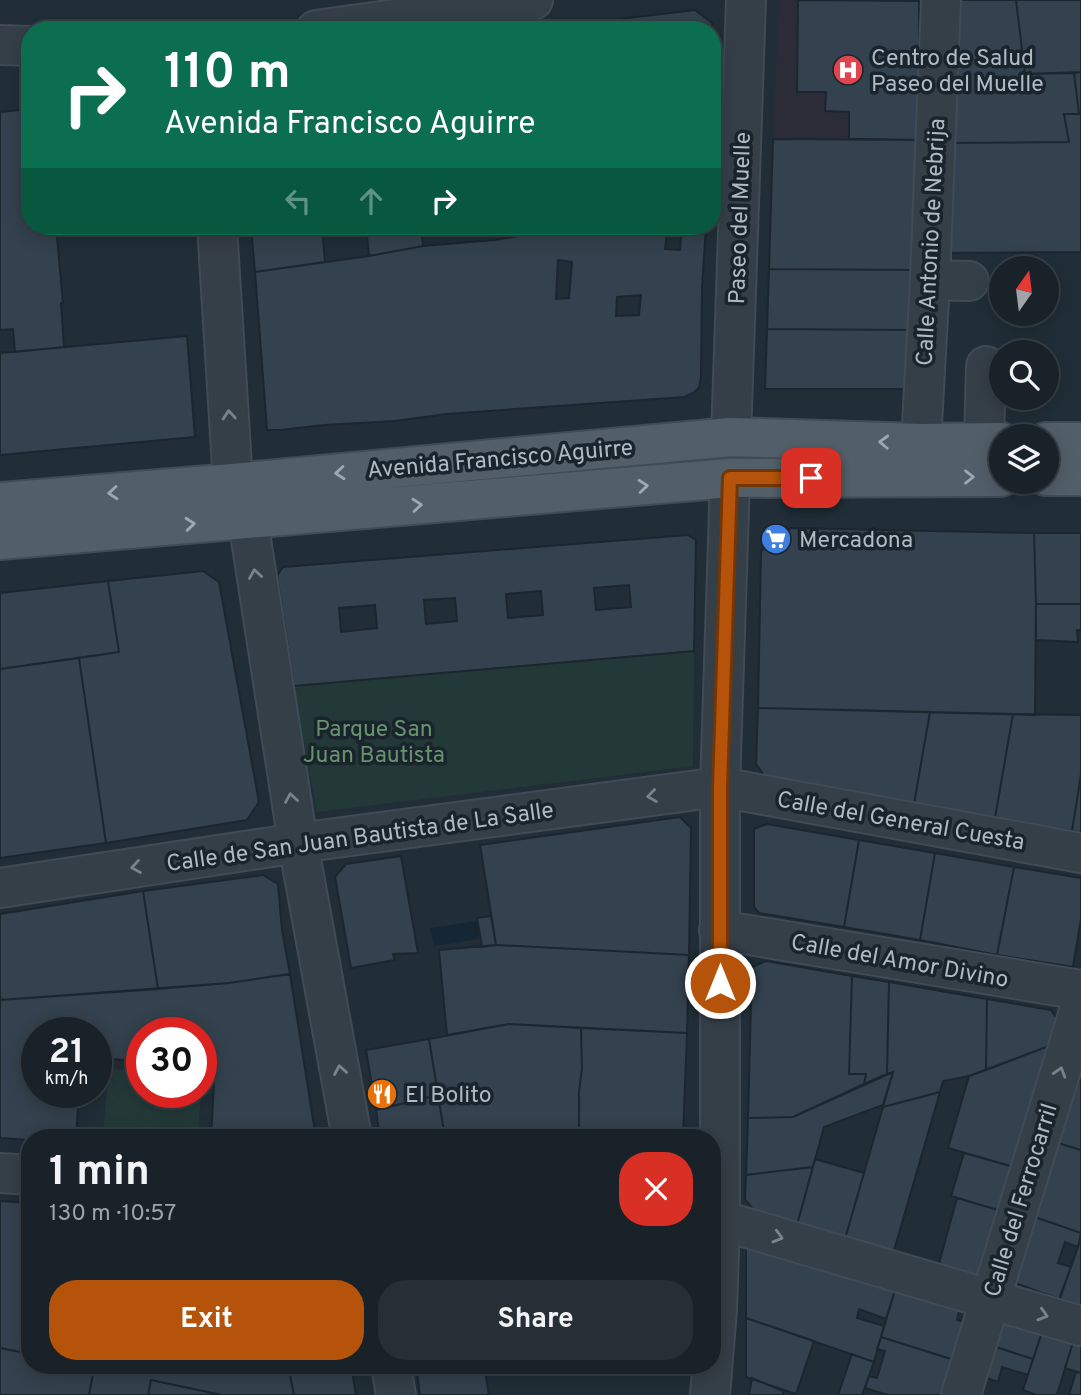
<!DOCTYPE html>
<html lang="en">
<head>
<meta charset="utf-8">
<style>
	:root { --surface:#192229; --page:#262f35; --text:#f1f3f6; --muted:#9fa4a8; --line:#373f46; --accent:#b45309 }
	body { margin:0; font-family:Overpass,sans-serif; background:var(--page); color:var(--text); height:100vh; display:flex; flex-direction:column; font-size:26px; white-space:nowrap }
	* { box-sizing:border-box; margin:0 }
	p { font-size:23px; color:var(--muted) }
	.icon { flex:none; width:38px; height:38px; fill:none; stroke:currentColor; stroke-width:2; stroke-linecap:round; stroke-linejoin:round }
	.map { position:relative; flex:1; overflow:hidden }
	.sheet { position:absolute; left:21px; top:1129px; width:700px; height:245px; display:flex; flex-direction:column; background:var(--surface); border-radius:28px; box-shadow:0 4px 18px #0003,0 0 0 2px var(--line) }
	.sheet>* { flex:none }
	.hud { position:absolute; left:21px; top:21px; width:700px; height:214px; border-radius:28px; box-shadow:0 4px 18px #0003,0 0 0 2px var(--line); background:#0b6e4f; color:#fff; overflow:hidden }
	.needle { width:46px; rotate:14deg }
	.controls { position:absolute; left:989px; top:256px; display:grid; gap:14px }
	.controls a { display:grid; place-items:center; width:70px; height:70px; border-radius:50%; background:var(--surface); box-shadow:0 4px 18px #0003,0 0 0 2px var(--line); font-size:35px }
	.speed { position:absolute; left:21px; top:1017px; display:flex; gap:14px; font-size:35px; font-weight:700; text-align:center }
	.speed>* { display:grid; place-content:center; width:91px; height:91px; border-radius:50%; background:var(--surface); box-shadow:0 4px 18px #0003,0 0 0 2px var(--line); line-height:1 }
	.speed small { font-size:18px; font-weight:400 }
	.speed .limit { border:10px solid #d22; background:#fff; color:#111 }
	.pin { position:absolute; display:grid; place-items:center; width:60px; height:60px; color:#fff; margin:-30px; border-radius:14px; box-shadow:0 4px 10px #0006 }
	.me { position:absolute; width:77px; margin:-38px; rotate:0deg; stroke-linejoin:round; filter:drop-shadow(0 0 5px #0008) }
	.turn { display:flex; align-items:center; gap:24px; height:147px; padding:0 28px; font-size:32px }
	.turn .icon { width:91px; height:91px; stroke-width:2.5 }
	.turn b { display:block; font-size:49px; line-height:60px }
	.lanes { display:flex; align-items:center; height:66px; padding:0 28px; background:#0003; justify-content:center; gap:35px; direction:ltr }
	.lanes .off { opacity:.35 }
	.round { display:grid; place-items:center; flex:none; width:74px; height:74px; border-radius:28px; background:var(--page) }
	.summary { display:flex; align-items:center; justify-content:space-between; height:119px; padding:0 28px }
	h1 { font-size:42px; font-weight:700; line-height:52px }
	.action { display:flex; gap:14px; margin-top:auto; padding:14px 28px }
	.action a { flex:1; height:80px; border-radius:28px; background:var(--accent); color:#fff; font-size:28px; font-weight:700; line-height:80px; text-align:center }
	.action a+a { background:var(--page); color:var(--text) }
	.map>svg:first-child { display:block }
	.medical { fill:#2c2c39 }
	.green { fill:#233938 }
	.water { fill:#152634 }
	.building { fill:#33424e; stroke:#1c262f; stroke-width:2; fill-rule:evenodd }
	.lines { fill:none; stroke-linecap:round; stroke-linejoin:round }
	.minor-casing { stroke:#414b55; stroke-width:42 }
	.major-casing { stroke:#414b55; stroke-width:42 }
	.minor { stroke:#353f48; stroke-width:38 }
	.major { stroke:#525e68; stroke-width:38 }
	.oneway { stroke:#78838d }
	.oneway2 { stroke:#9ca8b2 }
	.route-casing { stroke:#753606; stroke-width:18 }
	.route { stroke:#b45309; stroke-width:12 }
	.labels { text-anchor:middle; stroke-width:7; stroke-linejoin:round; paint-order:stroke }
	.poi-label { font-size:23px; fill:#afbac5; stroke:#1a242d; text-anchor:start }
	.street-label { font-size:23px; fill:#afbac5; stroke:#1a242d }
	.park-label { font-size:23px; fill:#67946c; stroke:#1a242d }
</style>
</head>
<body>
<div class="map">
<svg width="1081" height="1395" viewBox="0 0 1081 1395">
	<rect width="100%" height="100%" fill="#212e37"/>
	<path class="medical" d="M779 0 919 1 920 140 773 139Z"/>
	<path class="green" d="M694 651 693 766 317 812 294 686Z
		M108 1069 142 1071V1092H201L198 1137H103Z"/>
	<path class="water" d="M477 921 479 939 434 946 430 928Z"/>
	<path class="building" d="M798 0 919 1 920 140 849 139V112L825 111 826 92H797Z
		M951 0H1016L1025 74 1074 73 1079 114H1064L1069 142 946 143Z
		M1016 0H1081V72L1025 74Z
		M695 10 712 23V30H569V25Z
		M1081 72V252L942 253 946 143 1069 142 1064 114H1079L1074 73Z
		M30 109V226H56L63 303H61L64 347 15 352 13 329 0 330V112Z
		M773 139 920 140 914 270 769 269Z
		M251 226H322L325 262 255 272Z
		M366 226H421L423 246 369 256Z
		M583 226H706L702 288 701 377 699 388 693 393 685 397 446 414 395 421 324 425 281 430H267L255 272 369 256 423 246 494 240ZM667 235 681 236 680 250 665 249ZM558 260 572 262 569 298 556 299ZM641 295 639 315 616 316 617 297Z
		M769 269 914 270 911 330 767 329Z
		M767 329 911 330 908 389H765Z
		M187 336 195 437 0 455V353Z
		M791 528 1034 533 1036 604 1035 715 758 708 761 551Z
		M1034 533H1081V604H1036Z
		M688 535 696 540 694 651 294 686 277 576 283 567ZM629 585 631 607 596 610 594 588ZM541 591 543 615 508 618 506 594ZM455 598 457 621 426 624 424 600ZM375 605 377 628 341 632 339 608Z
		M203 571 219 582 259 802 247 820 106 843 79 658 119 652 108 581Z
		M108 581 119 652 0 669V593Z
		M1036 604H1081V630H1077L1078 642 1036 640Z
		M79 658 106 843 0 858V669Z
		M758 708 930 712 914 804 766 778 756 764Z
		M930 712 1013 714 995 818 914 804Z
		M1013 714 1081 715V774L1072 831 995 818Z
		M1081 774V833L1072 831Z
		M680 817 691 828 689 955 496 945 480 845Z
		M767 824 859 840 844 927 759 913 754 907V829Z
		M859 840 935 853 920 940 844 927Z
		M935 853 1014 867 997 955 920 940Z
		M401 856 418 953 393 954 395 960 351 968 335 877 346 864Z
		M1014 867 1081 878V919L1073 967 997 955Z
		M263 875 278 884 282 930 290 974 229 983 158 989 143 891Z
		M143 891 158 989 0 1000V914Z
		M491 916 496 945 482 947 477 918Z
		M496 945 689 955 687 1033 509 1024 447 1035 439 950Z
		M766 961 852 976 849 1074H866L864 1084 793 1117 748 1118 752 967Z
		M290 974 316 1138H211L215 1065 201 1064V1032H142V1061L96 1058V1032H37V1092H79L76 1138H30V1140L0 1138V1000L229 983Z
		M852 976 889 982 887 1074 864 1084 866 1074H849Z
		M889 982 987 999 986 1070 969 1076 943 1081 940 1092 883 1107 893 1072 887 1074Z
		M987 999 1051 1010 1057 1019 1049 1046 986 1070Z
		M509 1024 581 1028 582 1069 579 1091V1138H445L429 1039Z
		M581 1028 687 1033 683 1138H579V1091L582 1069Z
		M429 1039 438 1095 376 1110 366 1050Z
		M1049 1046 1014 1167 948 1148 969 1076Z
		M893 1072 883 1105 824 1127 813 1167 746 1175 748 1118 793 1117Z
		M1079 1080 1081 1081V1150L1058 1143Z
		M940 1092 893 1254 845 1239 883 1107Z
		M438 1095 445 1138H380L376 1110Z
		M1058 1143 1081 1150V1233L1032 1216Z
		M964 1153 1014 1167 1001 1211 951 1196Z
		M815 1159 864 1173 845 1239 797 1225Z
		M813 1167 797 1225 756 1213 745 1199 746 1175Z
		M957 1198 1001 1211 983 1274 974 1278 938 1267Z
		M0 1201 30 1203V1354L0 1348Z
		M1032 1216 1081 1233 1078 1247 1065 1242 1058 1263 1071 1267 1059 1299 1010 1281Z
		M1081 1238V1315L1057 1307Z
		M746 1247 896 1287 886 1319 859 1309 857 1318 884 1326 874 1362 746 1318Z
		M896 1287 957 1306 959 1311 957 1320 965 1322 954 1360 881 1337Z
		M1000 1315 1043 1329 1033 1359 990 1345Z
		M746 1318 814 1341 796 1394 746 1377Z
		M1043 1329 1074 1339 1057 1395H1036L1023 1390Z
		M881 1337 954 1360 943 1395H888L865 1388 869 1376 877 1378 885 1351 877 1349Z
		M1074 1339 1081 1341V1373L1065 1368Z
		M990 1345 1033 1359 1028 1375 1002 1367 998 1382 981 1376Z
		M0 1348 30 1354V1365H78L94 1369 89 1395H0Z
		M852 1354 874 1362 862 1395H838Z
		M78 1365H288L294 1395H222L151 1380 148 1395H89L94 1369Z
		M288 1365H351L356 1395H294Z
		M416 1365H484L489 1395H420Z
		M1076 1372 1081 1373V1395H1069Z
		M752 1378 783 1391V1395H749Z
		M151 1380 222 1395H148Z"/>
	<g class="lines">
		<g class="minor-casing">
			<path id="minor" d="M316 30 533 0
				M0 45 30 46
				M217 226 233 483
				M930 280 969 281
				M731 437 746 0
				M984 442 986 366
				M921 443 930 280 941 0
				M248 520 298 843 352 1138
				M0 888 298 843 720 787 1081 853
				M719 930 1081 990
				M0 1173 30 1175
				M712 1219 720 1220 1081 1326
				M391 1365 396 1395
				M710 1395 717 1310 720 1220V787L730 478
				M961 1395 1081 1005"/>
		</g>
		<g class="major-casing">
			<path id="major" d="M1046 442H1081
				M1046 476H1081
				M0 502 233 483 731 437 921 443 1001 442
				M0 540 730 478 1001 477"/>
		</g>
		<use href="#minor" class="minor"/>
		<use href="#major" class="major"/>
	</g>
	<defs><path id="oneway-chevron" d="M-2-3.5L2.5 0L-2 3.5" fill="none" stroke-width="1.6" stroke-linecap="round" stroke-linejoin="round" transform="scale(1.75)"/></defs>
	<g class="oneway">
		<use href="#oneway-chevron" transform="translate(229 415) rotate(-94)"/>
		<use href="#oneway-chevron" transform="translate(255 574) rotate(-99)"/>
		<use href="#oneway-chevron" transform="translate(652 796) rotate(172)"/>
		<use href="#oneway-chevron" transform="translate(291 798) rotate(-99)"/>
		<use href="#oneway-chevron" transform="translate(136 867) rotate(171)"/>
		<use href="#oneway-chevron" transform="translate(340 1070) rotate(-100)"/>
		<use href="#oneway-chevron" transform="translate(1060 1072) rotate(-73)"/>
		<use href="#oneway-chevron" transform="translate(778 1237) rotate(16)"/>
		<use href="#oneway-chevron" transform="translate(1043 1315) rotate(17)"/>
	</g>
	<g class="oneway2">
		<use href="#oneway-chevron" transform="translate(884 442) rotate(-178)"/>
		<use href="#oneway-chevron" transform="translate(340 473) rotate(175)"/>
		<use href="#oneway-chevron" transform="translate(969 477)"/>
		<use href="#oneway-chevron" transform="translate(643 486) rotate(-5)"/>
		<use href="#oneway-chevron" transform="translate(113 493) rotate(175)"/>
		<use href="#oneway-chevron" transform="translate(417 505) rotate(-5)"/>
		<use href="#oneway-chevron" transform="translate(190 524) rotate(-5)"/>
	</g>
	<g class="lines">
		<g class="route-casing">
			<path id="route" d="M720 983V787L730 478H811"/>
		</g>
		<use href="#route" class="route"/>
	</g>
	<defs>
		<g id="hospital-disc" transform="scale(1.575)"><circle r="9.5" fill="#e0444e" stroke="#1a242d"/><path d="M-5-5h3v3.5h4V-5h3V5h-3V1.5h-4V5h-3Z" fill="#fff"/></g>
		<g id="supermarket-disc" transform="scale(1.575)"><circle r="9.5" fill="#3f7fe0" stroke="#1a242d"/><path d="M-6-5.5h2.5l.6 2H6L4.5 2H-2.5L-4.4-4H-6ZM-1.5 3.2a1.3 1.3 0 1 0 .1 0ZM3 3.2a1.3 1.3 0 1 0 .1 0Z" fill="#fff"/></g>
		<g id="restaurant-disc" transform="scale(1.575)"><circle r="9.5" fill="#e8710a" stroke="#1a242d"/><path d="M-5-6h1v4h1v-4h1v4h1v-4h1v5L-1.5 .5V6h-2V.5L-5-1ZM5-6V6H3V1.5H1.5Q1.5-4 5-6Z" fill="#fff"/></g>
	</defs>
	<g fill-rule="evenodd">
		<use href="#hospital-disc" x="848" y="70"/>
		<use href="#supermarket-disc" x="776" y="539"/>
		<use href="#restaurant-disc" x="382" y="1094"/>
	</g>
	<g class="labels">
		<g class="poi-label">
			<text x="871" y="65">Centro de Salud<tspan x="871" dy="26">Paseo del Muelle</tspan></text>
			<text x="799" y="547">Mercadona</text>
			<text x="405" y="1102">El Bolito</text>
		</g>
		<g class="street-label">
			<text transform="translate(739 218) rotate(-88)" y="8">Paseo del Muelle</text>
			<text transform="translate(930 242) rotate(-87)" y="8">Calle Antonio de Nebrija</text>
			<text transform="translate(500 458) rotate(-5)" y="8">Avenida Francisco Aguirre</text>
			<text transform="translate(901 820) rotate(10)" y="8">Calle del General Cuesta</text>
			<text transform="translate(360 836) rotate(-8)" y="8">Calle de San Juan Bautista de La Salle</text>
			<text transform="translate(900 960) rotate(10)" y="8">Calle del Amor Divino</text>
			<text transform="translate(1020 1200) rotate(-73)" y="8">Calle del Ferrocarril</text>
		</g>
		<g class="park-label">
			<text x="374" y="736">Parque San<tspan x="374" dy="26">Juan Bautista</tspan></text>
		</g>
	</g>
</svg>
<div class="controls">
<a><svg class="needle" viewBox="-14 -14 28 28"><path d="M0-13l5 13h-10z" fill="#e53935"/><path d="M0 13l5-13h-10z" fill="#9fa4a8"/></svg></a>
<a><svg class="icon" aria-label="search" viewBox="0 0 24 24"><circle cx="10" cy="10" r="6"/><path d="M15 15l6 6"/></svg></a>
<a><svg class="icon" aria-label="layers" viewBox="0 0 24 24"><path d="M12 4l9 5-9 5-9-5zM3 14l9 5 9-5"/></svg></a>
</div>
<div class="speed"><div>21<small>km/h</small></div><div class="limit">30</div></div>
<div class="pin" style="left:811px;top:478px;background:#d93025"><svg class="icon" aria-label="arrive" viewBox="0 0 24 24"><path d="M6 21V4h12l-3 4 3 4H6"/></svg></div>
<svg class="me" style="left:720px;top:983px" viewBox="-20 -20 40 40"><circle r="17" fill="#b45309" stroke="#fff" stroke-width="3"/><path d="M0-11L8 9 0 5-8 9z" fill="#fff"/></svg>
<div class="hud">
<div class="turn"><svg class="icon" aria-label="right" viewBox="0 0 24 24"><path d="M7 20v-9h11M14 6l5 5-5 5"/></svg><div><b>110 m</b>Avenida Francisco Aguirre</div></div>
<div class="lanes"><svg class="icon off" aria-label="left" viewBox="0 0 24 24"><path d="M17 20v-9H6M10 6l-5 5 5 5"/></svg><svg class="icon off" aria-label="ahead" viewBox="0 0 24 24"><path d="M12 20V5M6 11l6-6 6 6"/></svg><svg class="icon" aria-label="right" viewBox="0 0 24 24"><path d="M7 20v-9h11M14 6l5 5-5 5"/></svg></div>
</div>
<section class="sheet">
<div class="summary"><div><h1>1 min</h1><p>130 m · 10:57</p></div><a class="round" style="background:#d93025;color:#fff"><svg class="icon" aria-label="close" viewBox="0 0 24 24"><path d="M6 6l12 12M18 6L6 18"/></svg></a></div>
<div class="action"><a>Exit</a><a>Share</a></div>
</section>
</div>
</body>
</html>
